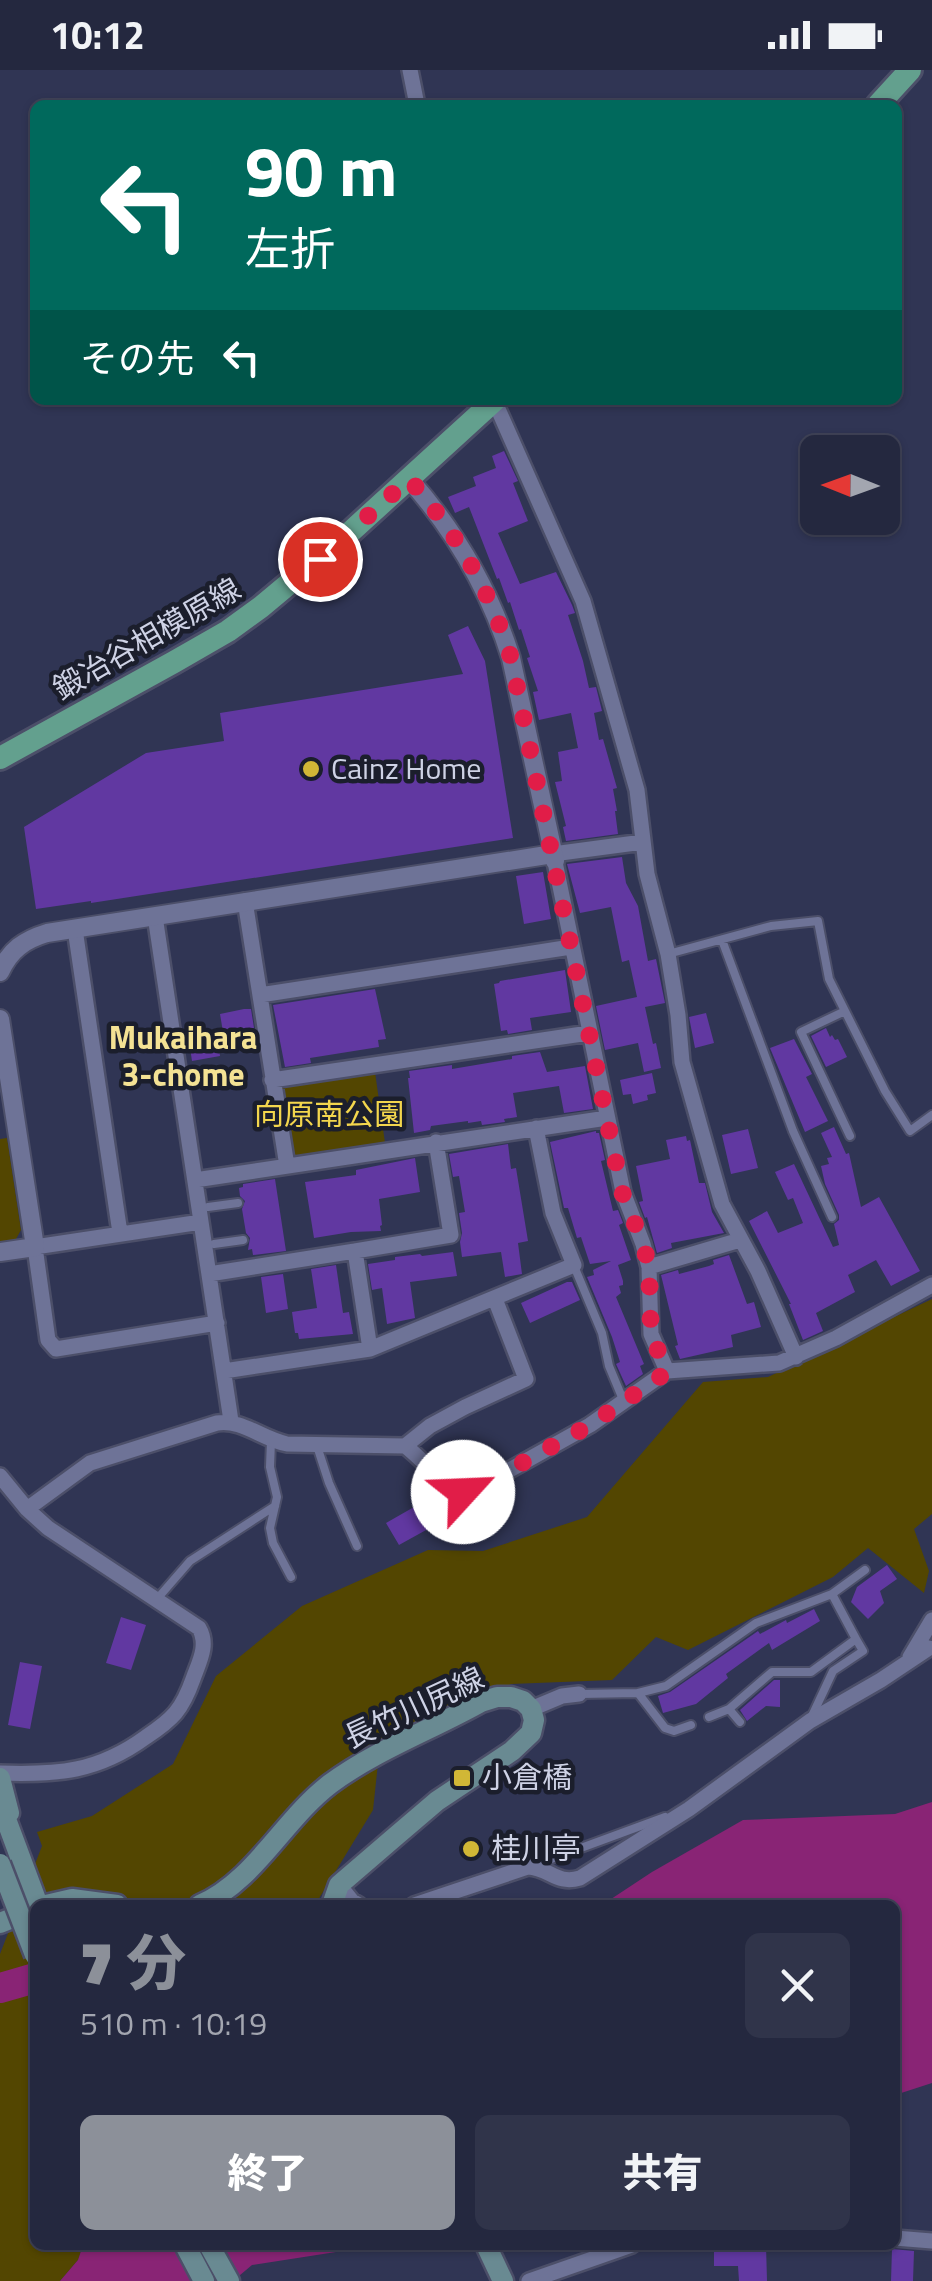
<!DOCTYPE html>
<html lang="ja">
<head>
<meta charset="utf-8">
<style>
	:root { --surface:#24283f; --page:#30344a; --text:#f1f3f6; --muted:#a3a6b0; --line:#414459; --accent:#8c9099 }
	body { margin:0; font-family:"Titillium Web","Noto Sans JP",sans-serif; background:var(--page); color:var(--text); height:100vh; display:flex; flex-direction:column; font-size:38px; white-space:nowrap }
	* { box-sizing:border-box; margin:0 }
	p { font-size:32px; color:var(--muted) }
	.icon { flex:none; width:55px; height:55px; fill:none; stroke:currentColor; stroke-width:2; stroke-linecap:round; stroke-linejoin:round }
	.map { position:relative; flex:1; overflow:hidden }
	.panel { position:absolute; left:30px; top:1830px; width:870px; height:350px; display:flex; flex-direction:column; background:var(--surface); border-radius:15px; box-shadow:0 2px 8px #0004,0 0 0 2px var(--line) }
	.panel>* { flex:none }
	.guide { position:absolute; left:30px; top:30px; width:872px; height:305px; border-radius:15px; box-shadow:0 2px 8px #0004,0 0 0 2px var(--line); background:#00695c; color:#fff; overflow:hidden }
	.needle { width:65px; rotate:271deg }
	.fabs { position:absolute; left:800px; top:365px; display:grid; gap:20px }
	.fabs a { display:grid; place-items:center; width:100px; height:100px; border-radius:15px; background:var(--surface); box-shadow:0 2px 8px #0004,0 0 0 2px var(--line); font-size:50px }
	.pin { position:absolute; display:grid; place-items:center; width:85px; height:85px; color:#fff; margin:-42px; border:5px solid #fff; border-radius:50%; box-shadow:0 2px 10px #0007 }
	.me { position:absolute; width:110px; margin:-55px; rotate:65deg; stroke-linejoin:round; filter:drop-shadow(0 0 8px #0008) }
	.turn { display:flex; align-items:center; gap:35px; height:210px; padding:0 50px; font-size:45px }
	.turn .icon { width:130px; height:130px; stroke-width:2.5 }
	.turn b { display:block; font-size:70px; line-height:85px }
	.then { display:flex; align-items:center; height:95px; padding:0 50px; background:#0003; gap:20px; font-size:38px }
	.round { display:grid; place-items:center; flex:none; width:105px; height:105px; border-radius:15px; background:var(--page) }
	.overview { display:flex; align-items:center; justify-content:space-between; height:170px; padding:0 50px }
	h1 { font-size:60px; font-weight:800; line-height:75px; color:var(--accent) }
	.cta { display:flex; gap:20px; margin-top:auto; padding:20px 50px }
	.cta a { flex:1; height:115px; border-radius:15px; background:var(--accent); color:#fff; font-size:40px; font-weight:800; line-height:115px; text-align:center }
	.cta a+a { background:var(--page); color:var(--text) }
	.status { display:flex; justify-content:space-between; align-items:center; height:70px; padding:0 50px; background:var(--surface); direction:ltr }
	.status svg { height:28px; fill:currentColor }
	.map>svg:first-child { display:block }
	.green { fill:#534601 }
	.water { fill:#892475 }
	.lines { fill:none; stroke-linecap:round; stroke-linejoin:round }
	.river { stroke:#892475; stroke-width:30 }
	.building { fill:#6138a1 }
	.service-casing { stroke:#4c4f69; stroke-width:12 }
	.minor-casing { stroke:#4c4f69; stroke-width:20 }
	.tertiary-casing { stroke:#4c4f69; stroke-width:22 }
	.secondary-casing { stroke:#4c4f69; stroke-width:25 }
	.primary-casing { stroke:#4c4f69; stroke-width:28 }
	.service { stroke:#6e7397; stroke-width:8 }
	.minor { stroke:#6e7397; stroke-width:15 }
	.tertiary { stroke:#6e7397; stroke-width:18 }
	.secondary { stroke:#698a92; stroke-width:20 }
	.primary { stroke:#63a08e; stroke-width:22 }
	.secondary-bridge-casing { stroke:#4c4f69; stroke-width:25; stroke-linecap:butt }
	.secondary-bridge { stroke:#698a92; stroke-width:20 }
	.route { stroke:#e11d48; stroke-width:18; stroke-dasharray:0 32.4 }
	.poi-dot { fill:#d1b736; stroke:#1b1e2c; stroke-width:4 }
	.labels { text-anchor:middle; stroke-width:9; stroke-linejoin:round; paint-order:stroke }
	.street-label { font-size:30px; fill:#ced2e5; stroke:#1b1e2c }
	.poi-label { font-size:30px; fill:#ced2e5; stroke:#1b1e2c; text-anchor:start }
	.park-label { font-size:30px; fill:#f3d64d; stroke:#1b1e2c }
	.neighbourhood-label { font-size:32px; font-weight:bold; fill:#f4e294; stroke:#1b1e2c }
</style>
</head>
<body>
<div class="status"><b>10:12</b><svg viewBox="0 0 49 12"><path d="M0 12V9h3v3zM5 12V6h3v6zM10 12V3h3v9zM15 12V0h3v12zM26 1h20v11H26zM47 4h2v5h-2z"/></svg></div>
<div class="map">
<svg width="932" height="2211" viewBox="0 0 932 2211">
	<rect width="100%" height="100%" fill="#303554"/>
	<path class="green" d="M374 995 386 1080 287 1096 272 1010Z
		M7 1068 21 1160 16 1169 0 1172V1069Z
		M932 1229V1444L914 1459 929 1501 924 1523 868 1478 833 1507 688 1580 656 1567 612 1610 511 1614 380 1675 373 1740 315 1835H35V2175H83L78 2190 60 2211H0V1884L42 1776 37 1762 92 1746 173 1694 216 1606 302 1536 428 1480 483 1481 587 1447 703 1312 768 1307Z"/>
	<path class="water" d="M932 1732V2013L895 2025V1835H602L652 1802 743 1750 895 1744Z
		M83 2175H381L252 2195 233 2211H60L78 2190Z"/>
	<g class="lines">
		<path class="river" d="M0 1918 35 1908"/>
	</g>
	<path class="building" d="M504 381 518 411 513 413 528 451 498 463 520 514 556 502 572 535 575 543 568 545 583 591 589 618 596 617 602 641 594 643 599 670 603 669 617 718 613 719 617 741H615L618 764 566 771 563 757 566 756 555 712 562 711 558 682 578 678 571 643 539 650 533 622 538 621 527 588 530 587 521 559 519 560 510 532 508 533 499 508 497 509 469 437 455 443 448 427 476 416 473 407 496 398 492 386Z
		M468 556 485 591 513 768 91 833V831L36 839 24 757 146 683 224 671 220 643 463 604 448 565Z
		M622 787 626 813 638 836 648 891 656 889 665 933 645 937 653 974 656 973 661 998 644 1002 638 973 605 980 596 936 637 927 629 890 622 892 611 837 580 843 567 794Z
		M543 802 551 849 524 854 516 806Z
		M565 900 571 942 530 948 532 960 508 964 507 960 501 961 494 914 499 913 500 911Z
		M375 919 386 969 378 970 379 977 310 988 311 993 285 997 273 935Z
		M244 939H251L254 958 223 962 220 944Z
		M706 943 714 973 695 978 689 947Z
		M826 958 830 967 832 965 835 970 838 969 847 987 826 997 811 966Z
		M217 966 220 986 192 991 189 971Z
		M794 969 812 1004 806 1007 828 1051 805 1062 770 978Z
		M540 982 547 1002 585 996 593 1039 564 1043 559 1016 513 1023 517 1047 504 1049 505 1052 482 1055 481 1051 468 1053V1051L431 1056 430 1060 414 1063 408 1008H410L409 1001 452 995V999L512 989V986Z
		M652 1003 656 1023 647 1025 648 1030 633 1034 631 1024 623 1025 620 1010Z
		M834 1057 846 1084 849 1083 861 1137 879 1127 920 1201 891 1216 876 1190 848 1205 855 1222 816 1243 823 1261 803 1270 789 1234H791L749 1151 767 1141 778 1163 803 1153 793 1128 788 1130 775 1102 794 1094 833 1177 839 1175 834 1154 839 1150V1145L825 1114 821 1096 829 1094 827 1088 832 1087 821 1063Z
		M748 1059 758 1098 731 1104 722 1065Z
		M596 1061V1063H599L605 1090 601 1091 613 1141 618 1140 623 1153 619 1155 631 1190 618 1195 623 1211V1215L619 1216 621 1223 616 1227 644 1294 640 1296 643 1304 626 1316 616 1294 620 1292 612 1267 587 1207 594 1205 593 1200 611 1191 590 1194 581 1167 577 1168 568 1138H564L550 1072Z
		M686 1066 687 1071 690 1070 699 1113H705L712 1142 724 1163 671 1173 672 1178 657 1183 647 1147 645 1148 639 1132 643 1131 636 1096 670 1089 666 1070Z
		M508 1074 511 1099 516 1098 528 1171 518 1173 522 1204 505 1207 501 1182 462 1187 460 1172 462 1163 459 1143 465 1142 459 1106 453 1107 449 1084Z
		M415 1088 420 1122 379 1129 382 1155 380 1156 381 1161 351 1162 314 1168 305 1112 356 1105V1100Z
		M275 1109 286 1181 253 1185 252 1179 248 1180 250 1168 246 1163 242 1139 245 1131 240 1126 239 1118 243 1117V1114Z
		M453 1182 457 1206 410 1212 415 1248 387 1254 382 1218 372 1220 368 1194 395 1190V1187L420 1184 422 1186Z
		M729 1185 747 1234 754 1232 761 1257 731 1265 733 1277 680 1289 675 1276 678 1275 661 1205 678 1200 679 1204 709 1196 714 1194 713 1190Z
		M336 1195 343 1243 349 1242 353 1264 299 1269 298 1263H295L292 1242 317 1238 311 1199Z
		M283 1204 288 1239 266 1243 261 1207Z
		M567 1212H572L580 1230 530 1253 521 1233Z
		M435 1425 446 1449 399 1475 386 1453Z
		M887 1495 897 1509 880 1521 884 1533 868 1549 851 1532 857 1517Z
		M814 1539 820 1551 772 1580 769 1573 726 1604 728 1608 696 1634 663 1643 658 1626 670 1622 758 1561 760 1564 786 1550 787 1553Z
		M121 1547 146 1555 131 1600 106 1593Z
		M20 1592 42 1596 30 1659 8 1655Z
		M774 1610H780V1637L766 1636 747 1651 740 1640Z
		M738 2175H766L767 2211H739L738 2196H714V2178L738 2177Z
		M892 2179 914 2181 913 2211H891Z"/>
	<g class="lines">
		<g class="service-casing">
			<path id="service" d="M722 870 793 1061 832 1147
				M668 884 771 856 818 851 829 909 885 1021 910 1061 932 1045
				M845 941 801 962 850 1066
				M208 1137 238 1133
				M214 1174 243 1170
				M574 1196 602 1263 609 1296 624 1332
				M271 1371 270 1397 277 1427 270 1458 273 1473 291 1507
				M317 1376 329 1413 357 1476
				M832 1524 865 1500
				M157 1529 190 1491 275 1436
				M638 1623 665 1658 674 1661 691 1655
				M579 1624 638 1623 666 1616 756 1553 832 1524 856 1569 811 1602H772L729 1639 709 1647
				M729 1639 740 1652
				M812 1646 833 1601 863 1581 856 1569
				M532 1796 665 1747"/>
		</g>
		<g class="minor-casing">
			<path id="minor" d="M410 0 417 35
				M494 330 583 531 637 720 647 804 668 884 678 945 682 992 722 1134 758 1201 796 1287
				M553 784 643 772
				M555 792 623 1122 643 1174 649 1197 651 1264 667 1301
				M245 831 287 1096
				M155 846 231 1351
				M75 859 120 1163
				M260 925 571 877
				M272 1010 589 963
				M195 1110 607 1048
				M201 1152 35 1177 48 1270 56 1279 217 1253
				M649 1197 740 1170
				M209 1204 355 1181
				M370 1279 355 1181 451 1165 436 1072
				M224 1301 370 1279 574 1195 553 1143 536 1058
				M405 1376 430 1356 465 1337 526 1309 495 1229
				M0 1406 27 1439 48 1458 199 1558C209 1575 199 1592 193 1609 182 1640 173 1649 146 1667 98 1702 58 1705 0 1703
				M27 1439 90 1393 217 1353C242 1349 262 1369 287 1374L405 1376C420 1386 449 1422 463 1422 469 1423 474 1419 479 1417L590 1355 667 1301 779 1293 836 1268 932 1215
				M910 1587 932 1550
				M531 1639 562 1626 579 1624
				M339 1815 352 1831 359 1835
				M414 1835 528 1797C550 1798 556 1815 580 1808L689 1739 810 1651 881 1610 929 1578
				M895 2168 932 2171
				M529 2211 632 2175"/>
		</g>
		<g class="tertiary-casing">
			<path id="tertiary" d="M409 409C456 462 490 520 511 588L555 791
				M0 902C10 880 24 870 47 863L553 784
				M0 949 35 1177 0 1182"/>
		</g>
		<g class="secondary-casing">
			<path id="secondary" d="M0 1708 9 1743
				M0 1733 38 1835
				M46 1835 72 1829 117 1835
				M200 1835C255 1811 283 1750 330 1714 376 1680 431 1660 481 1632L497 1627H511L523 1631 531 1639 534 1650 531 1663 512 1681 437 1731 396 1766 339 1815 332 1835
				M0 1853 35 1839
				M185 2175 204 2211
				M209 2175 229 2211
				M486 2175 503 2211"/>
		</g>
		<g class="primary-casing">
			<path id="primary" d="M878 35 910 0
				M0 688 174 592 228 561 261 537 346 466 495 330"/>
		</g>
		<use href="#service" class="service"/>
		<use href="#minor" class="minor"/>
		<use href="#tertiary" class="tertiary"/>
		<use href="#secondary" class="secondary"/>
		<use href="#primary" class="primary"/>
		<g class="secondary-bridge-casing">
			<path id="secondary-bridge" d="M0 1794 35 1885"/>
		</g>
		<use href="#secondary-bridge" class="secondary-bridge"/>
	</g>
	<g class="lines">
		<path class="route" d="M320 489 409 409C456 462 490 520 511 588L622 1122 643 1174 649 1197 651 1264 667 1302 590 1355 479 1417 463 1422"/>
	</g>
	<g class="poi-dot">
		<circle cx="311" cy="699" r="10"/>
		<rect x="452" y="1698" width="20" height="20" rx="5"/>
		<circle cx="471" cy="1779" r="10"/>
	</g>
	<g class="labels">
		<g class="street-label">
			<text transform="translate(147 569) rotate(-30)" y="10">鍛冶谷相模原線</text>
			<text transform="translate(414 1638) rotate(-25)" y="10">長竹川尻線</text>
		</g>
		<g class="poi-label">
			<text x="331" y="709">Cainz Home</text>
			<text x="482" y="1718">小倉橋</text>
			<text x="491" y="1789">桂川亭</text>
		</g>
		<g class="park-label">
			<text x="329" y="1055">向原南公園</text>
		</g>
		<g class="neighbourhood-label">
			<text x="183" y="979">Mukaihara<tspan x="183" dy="37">3-chome</tspan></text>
		</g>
	</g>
</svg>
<div class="fabs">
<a><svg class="needle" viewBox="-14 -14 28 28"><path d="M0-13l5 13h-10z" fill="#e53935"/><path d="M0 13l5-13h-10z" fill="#a3a6b0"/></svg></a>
</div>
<div class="pin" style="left:320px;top:489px;background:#d93025"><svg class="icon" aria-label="arrive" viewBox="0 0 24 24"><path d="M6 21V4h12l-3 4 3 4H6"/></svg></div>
<svg class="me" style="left:463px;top:1422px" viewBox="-20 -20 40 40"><circle r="19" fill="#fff"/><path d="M0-13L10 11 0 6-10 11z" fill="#e11d48"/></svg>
<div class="guide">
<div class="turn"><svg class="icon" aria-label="left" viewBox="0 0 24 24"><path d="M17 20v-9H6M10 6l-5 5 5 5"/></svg><div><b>90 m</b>左折</div></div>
<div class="then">その先<svg class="icon" aria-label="left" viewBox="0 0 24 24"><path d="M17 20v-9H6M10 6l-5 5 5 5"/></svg></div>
</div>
<section class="panel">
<div class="overview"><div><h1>7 分</h1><p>510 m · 10:19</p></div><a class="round"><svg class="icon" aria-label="close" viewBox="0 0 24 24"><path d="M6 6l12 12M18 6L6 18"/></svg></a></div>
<div class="cta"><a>終了</a><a>共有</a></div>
</section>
</div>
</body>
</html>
